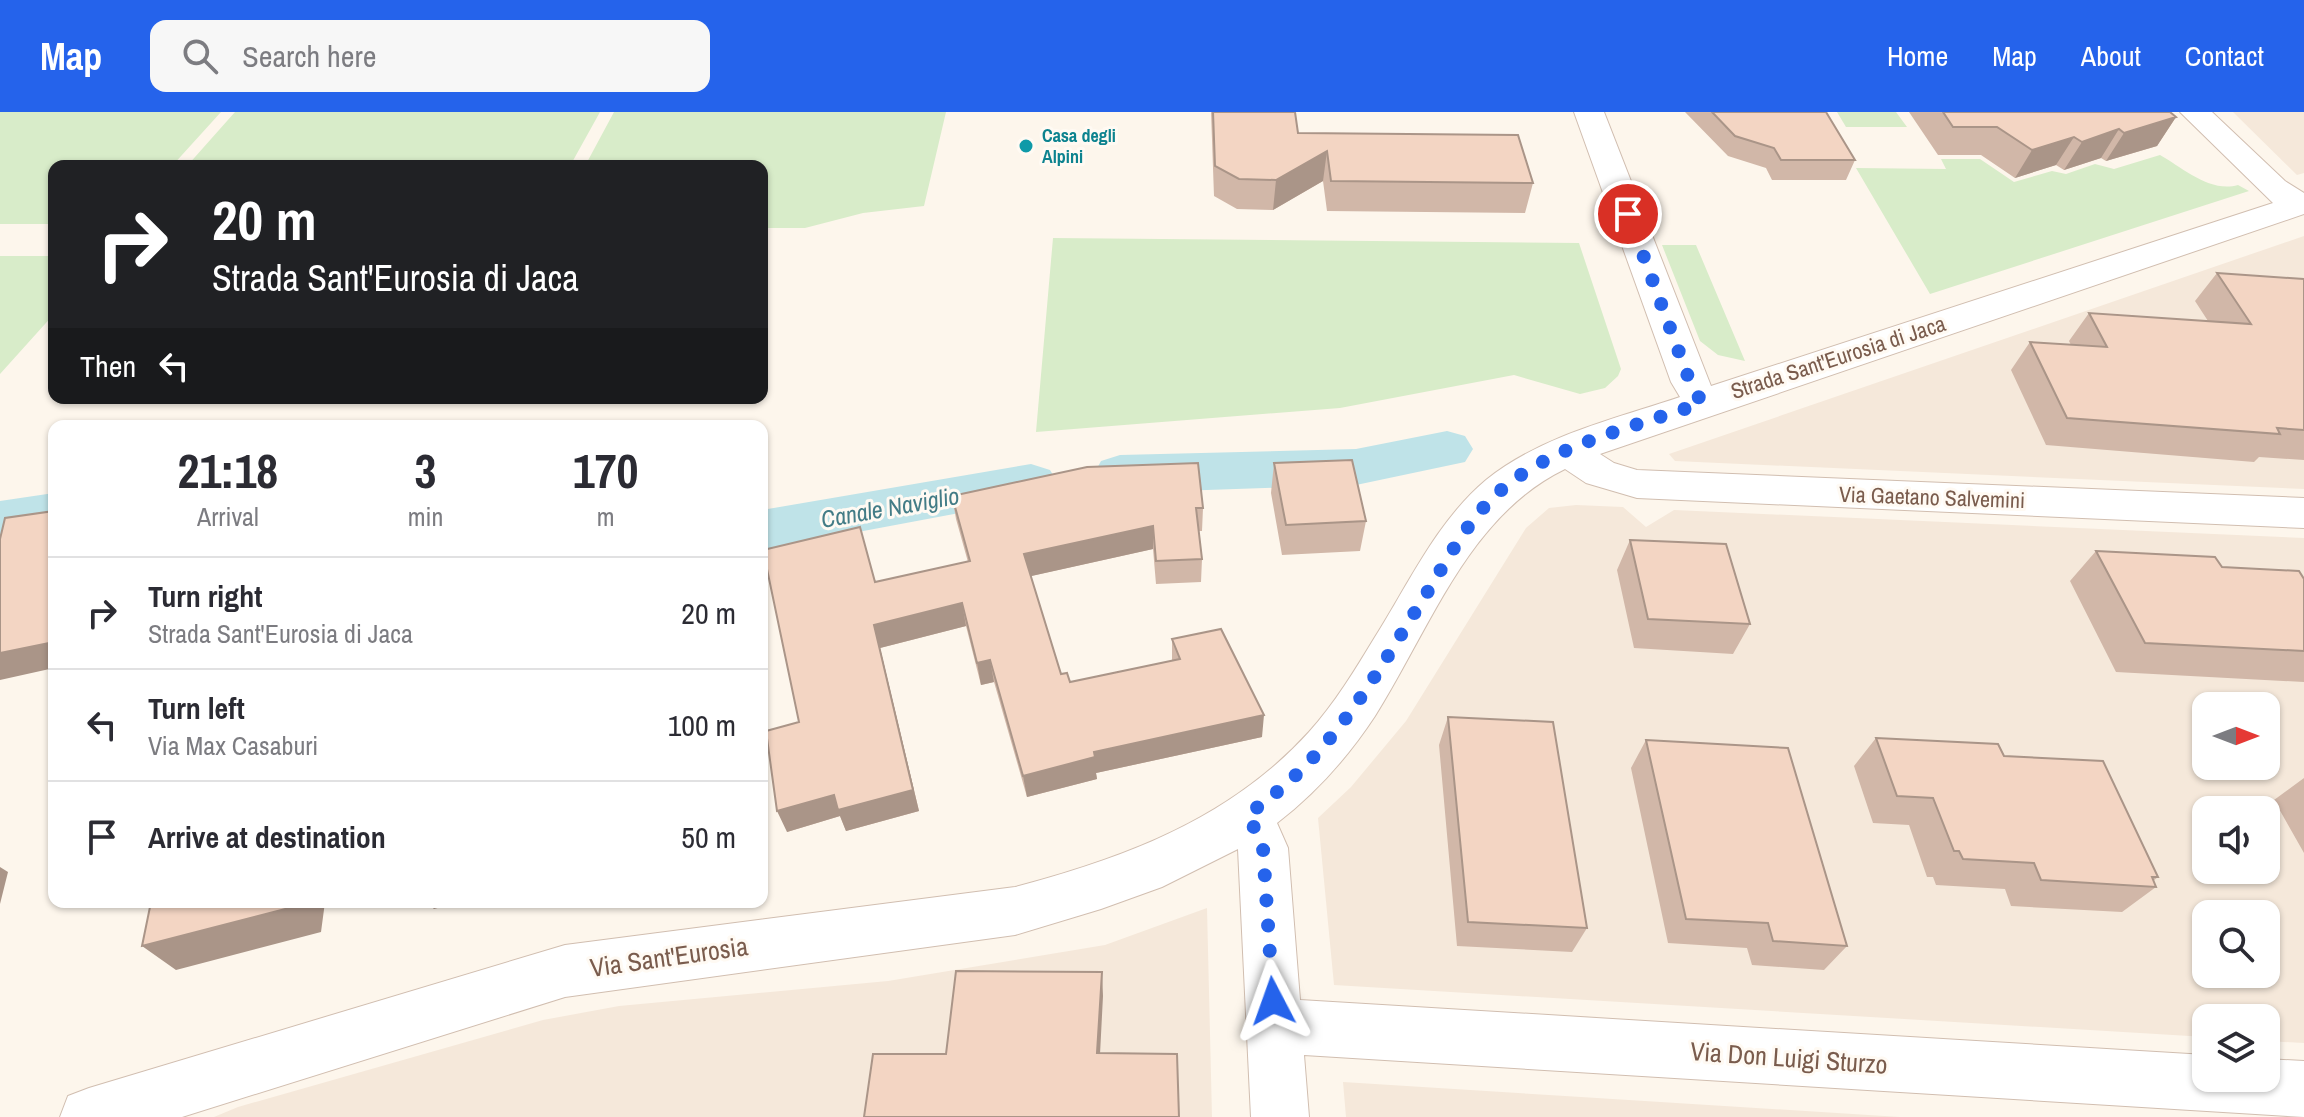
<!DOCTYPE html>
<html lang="en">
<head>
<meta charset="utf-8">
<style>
	:root { --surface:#fff; --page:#f7f7f7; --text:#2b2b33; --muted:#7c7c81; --line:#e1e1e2; --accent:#2563eb }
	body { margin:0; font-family:"Archivo Narrow",sans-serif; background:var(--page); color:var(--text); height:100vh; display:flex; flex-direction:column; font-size:30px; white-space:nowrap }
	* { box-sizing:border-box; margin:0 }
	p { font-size:26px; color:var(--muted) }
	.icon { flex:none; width:44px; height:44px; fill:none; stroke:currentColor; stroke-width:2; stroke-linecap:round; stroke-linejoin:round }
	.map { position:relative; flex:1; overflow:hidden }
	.details { position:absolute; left:48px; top:308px; width:720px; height:488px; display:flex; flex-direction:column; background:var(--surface); border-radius:16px; box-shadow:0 2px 6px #0004 }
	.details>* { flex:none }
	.banner { position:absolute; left:48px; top:48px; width:720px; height:244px; border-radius:16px; box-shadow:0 2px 6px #0004; background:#202124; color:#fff; overflow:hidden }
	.needle { width:52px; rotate:90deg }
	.fabs { position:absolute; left:2192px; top:580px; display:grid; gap:16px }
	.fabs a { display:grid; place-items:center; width:88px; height:88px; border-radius:16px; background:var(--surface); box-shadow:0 2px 6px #0004; font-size:40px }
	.pin { position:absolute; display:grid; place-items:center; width:68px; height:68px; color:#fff; margin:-34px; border:4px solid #fff; border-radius:50%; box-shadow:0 2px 8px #0007 }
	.me { position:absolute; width:88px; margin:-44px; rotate:356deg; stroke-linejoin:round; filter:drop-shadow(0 0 6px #0008) }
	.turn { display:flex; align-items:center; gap:28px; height:168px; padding:0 32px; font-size:36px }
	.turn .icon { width:104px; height:104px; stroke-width:2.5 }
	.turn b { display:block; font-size:56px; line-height:68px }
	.then { display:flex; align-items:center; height:76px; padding:0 32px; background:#0003; gap:16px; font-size:30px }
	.eta { display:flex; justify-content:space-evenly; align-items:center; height:136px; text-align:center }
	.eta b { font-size:48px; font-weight:800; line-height:56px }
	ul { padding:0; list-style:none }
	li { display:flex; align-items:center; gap:24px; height:112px; padding:0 32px; border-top:2px solid var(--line) }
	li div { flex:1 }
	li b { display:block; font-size:30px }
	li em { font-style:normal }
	header { display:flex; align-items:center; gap:48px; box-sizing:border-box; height:112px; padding:0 40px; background:var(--accent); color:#fff }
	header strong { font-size:38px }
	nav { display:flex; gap:44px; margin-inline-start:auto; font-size:28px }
	.search { width:560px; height:72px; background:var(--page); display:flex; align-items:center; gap:20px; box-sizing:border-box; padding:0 28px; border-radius:16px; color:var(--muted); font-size:30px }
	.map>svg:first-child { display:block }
	.residential { fill:#f5e8da; fill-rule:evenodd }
	.green { fill:#d8ecc9 }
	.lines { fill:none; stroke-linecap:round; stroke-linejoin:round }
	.canal { fill:#bfe3e8; fill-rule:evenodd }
	.minor-casing { stroke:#d1beb0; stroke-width:2 }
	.minor { fill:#fff; fill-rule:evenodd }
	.wall { fill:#d1b7a8 }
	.shaded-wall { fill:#aa9588 }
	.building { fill:#f3d5c3; stroke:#aa9588; stroke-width:2 }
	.route { stroke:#2563eb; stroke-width:14; stroke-dasharray:0 25.2 }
	.culture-dot { fill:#0f9aa8; stroke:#fffaf3; stroke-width:3 }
	.labels { text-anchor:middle; stroke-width:6; stroke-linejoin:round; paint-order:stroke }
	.far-culture-label { font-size:18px; font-weight:bold; fill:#0d838f; stroke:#fffaf3; text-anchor:start }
	.street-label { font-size:22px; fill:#7a5c4d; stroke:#fffaf3 }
	.water-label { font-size:24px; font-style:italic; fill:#437c86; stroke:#fffaf3 }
	.near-street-label { font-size:26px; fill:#7a5c4d; stroke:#fffaf3 }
</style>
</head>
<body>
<header>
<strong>Map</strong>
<div class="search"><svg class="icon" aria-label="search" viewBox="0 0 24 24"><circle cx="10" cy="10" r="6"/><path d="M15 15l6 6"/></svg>Search here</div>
<nav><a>Home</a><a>Map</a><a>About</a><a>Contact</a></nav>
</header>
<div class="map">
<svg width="2304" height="1005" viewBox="0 0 2304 1005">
	<rect width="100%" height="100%" fill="#fdf6ec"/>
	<path class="residential" d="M2233 0H2304V61L2297 63Z
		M2304 124V377L1675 349 1669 342Z
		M1576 393 1623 395 1646 415 1674 398 2304 426V931L2266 929V906H2206V925L1334 873 1318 706 1351 675 1406 609 1526 416 1549 396ZM2206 594H2266V654H2206ZM2206 698H2266V758H2206ZM2206 802H2266V862H2206Z
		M1207 796 1212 1005H214L238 995 543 908 619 894 888 869 1105 833Z
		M1343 970 1565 984 1900 1005H1346Z"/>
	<path class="green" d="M0 0H221L172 54H54V112H0Z
		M235 0H600L570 54H187Z
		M614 0H946L924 94 863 101 805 116H762V54H585Z
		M1837 0H1896L1907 15H1846Z
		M2160 43C2183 56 2210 81 2238 73L2249 79 1930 182 1856 56 1946 57 1941 47H1980L2014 70 2052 59 2066 62 2095 52 2114 57Z
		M1053 126 1579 131 1621 257 1618 264 1605 276 1580 282 1514 263 1340 296 1036 320Z
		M1662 133H1696L1745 249 1718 243 1700 229Z
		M0 144H54V202L0 262Z"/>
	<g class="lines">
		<path class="canal" d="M1447 319 1465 324 1473 337 1465 350 1356 373 1120 381 1101 375 1094 362 1101 349 1120 343 1356 337Z
			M1031 352 1050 358 1058 371 1050 384 762 438V398Z
			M54 381V421L0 429V389Z"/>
		<g class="minor-casing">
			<path id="minor" d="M1574 0H1604L1711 274 2273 91 2180 0H2212L2285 69 2304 81V102L1600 342 1614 351 1637 358 2304 386V416L1637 386 1586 371 1565 357C1468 404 1430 517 1375 604 1348 645 1316 681 1277 711L1288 736 1300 888 2206 943V966H2266V947L2304 949V1005L1304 943 1309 1005H1251L1238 737 1162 775 1101 797 1015 823 565 885 182 1005H60L68 984 89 976 565 833 1015 775C1126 746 1231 706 1309 620 1335 591 1355 558 1375 525 1408 473 1437 409 1486 368 1540 324 1615 307 1680 285L1671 270Z"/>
		</g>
		<use href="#minor" class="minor"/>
	</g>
	<path class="wall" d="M1211 0H1295L1298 21 1533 71 1525 101 1327 99 1323 69 1273 98 1237 97 1214 84Z
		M1685 0H1826L1855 48 1846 68H1772L1766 56 1728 44Z
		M1909 0H2170L2176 5 2157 34 2106 49 2101 46 2064 58 2056 53 2015 66 1981 43H1938Z
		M2217 161 2304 167V348L2259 345 2254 350 2046 333 2011 258 2030 230 2071 233 2069 229 2089 201 2208 209 2195 189Z
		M1274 351 1366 409 1360 439 1282 443 1271 381Z
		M952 384 1203 396 1202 419H1199L1202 447 1201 470 1156 472 1153 437 1031 464 1061 562 1070 570 1172 549V527L1262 625 1096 661 1097 667 1027 685 994 570 981 573 966 514 880 536 919 699 846 719 840 704 787 720 799 610 875 470 968 450 956 407Z
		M1630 428 1750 512 1733 542 1634 536 1617 458Z
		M2096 439 2304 467V570L2116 560 2070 469Z
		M1448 605 1587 816 1572 840 1457 834 1439 633Z
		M1876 626 2004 644 2158 765 2153 769 2156 775 2122 800 2011 794 2005 777 1936 773 1933 765H1927L1909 713 1873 711 1854 654Z
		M1646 628 1847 834 1824 858 1752 853 1747 836 1668 831 1631 656Z
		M2304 666V741L2274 688Z"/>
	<path class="shaded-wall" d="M2176 5 2157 34 2106 49 2124 21Z
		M2119 17 2101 46 2064 58 2082 30Z
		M2074 25 2056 53 2015 66 2032 38Z
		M1327 39 1323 69 1273 98 1276 68Z
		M1153 414V437L1027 465 1024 442Z
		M962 491 966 514 880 536 919 699 846 719 840 704 787 720 777 699 874 513Z
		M54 530V556L0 568V541Z
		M990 548 994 570 981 573 977 551Z
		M1264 603 1262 625 1096 661 1097 667 1027 685 1023 664 1094 640Z
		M0 755 8 760 0 792Z
		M293 790H325L321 820 176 858 142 834Z
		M427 790H459L434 797Z
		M1102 860 1103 884 1099 962 1097 941Z"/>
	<path class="building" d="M1213 0H1295L1298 21 1518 23 1533 71 1331 69 1327 39 1276 68 1239 67 1215 54Z
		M1712 0H1826L1855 48H1781L1774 36 1735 24Z
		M1943 0H2170L2176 5 2124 21 2119 17 2082 30 2074 25 2032 38 1997 15H1953Z
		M2217 161 2304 167V318L2277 316 2280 322 2067 306 2030 230 2107 235 2089 201 2251 212Z
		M1352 348 1366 409 1286 413 1274 351Z
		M1198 351 1203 396H1196L1202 447 1156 449 1153 414 1024 442 1061 562 1067 561 1070 570 1180 547 1172 527 1221 517 1264 603 1094 640 1095 645 1023 664 990 548 977 551 962 491 874 513 913 678 838 698 834 683 777 699 766 619 799 610 763 438 860 415 875 470 970 449 952 384 1087 355Z
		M54 399V530L0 541V427L5 406Z
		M1630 428 1726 432 1750 512 1648 507Z
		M2096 439 2215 445 2222 455 2299 459 2304 467V539L2145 531Z
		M1448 605 1553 610 1587 816 1468 810Z
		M1876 626 1998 632 2004 644 2103 649 2158 765H2152L2156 775 2041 768 2034 751 1963 747 1959 739H1954L1933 686 1897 684Z
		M1646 628 1788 636 1847 834 1773 829 1768 811 1686 807Z
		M151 790H293V795L142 834Z
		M956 859 1102 860 1097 941 1177 942 1179 1005H864L873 942H946Z"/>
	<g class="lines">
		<path class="route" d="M1273 889 1263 736 1248 702C1335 642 1375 563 1430 476 1451 441 1473 400 1506 374 1557 332 1640 313 1702 291L1690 270 1628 102"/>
	</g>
	<circle class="culture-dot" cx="1026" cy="34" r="8"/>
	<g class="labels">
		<g class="far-culture-label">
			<text x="1042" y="30">Casa degli<tspan x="1042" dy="21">Alpini</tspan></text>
		</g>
		<g class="street-label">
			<text transform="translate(1838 245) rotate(-18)" y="8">Strada Sant'Eurosia di Jaca</text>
			<text transform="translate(1932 385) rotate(2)" y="8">Via Gaetano Salvemini</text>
		</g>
		<g class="water-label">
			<text transform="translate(890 396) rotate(-10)" y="8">Canale Naviglio</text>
		</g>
		<g class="near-street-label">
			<text transform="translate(669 845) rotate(-8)" y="9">Via Sant'Eurosia</text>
			<text transform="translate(1789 946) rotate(4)" y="9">Via Don Luigi Sturzo</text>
		</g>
	</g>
</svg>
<div class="fabs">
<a><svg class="needle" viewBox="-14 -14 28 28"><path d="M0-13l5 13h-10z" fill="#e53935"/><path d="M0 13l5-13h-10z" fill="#7c7c81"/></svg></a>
<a><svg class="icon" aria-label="sound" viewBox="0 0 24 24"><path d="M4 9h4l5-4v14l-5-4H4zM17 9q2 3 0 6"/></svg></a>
<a><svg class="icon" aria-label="search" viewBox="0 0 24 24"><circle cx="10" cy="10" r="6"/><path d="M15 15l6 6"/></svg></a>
<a><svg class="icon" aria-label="layers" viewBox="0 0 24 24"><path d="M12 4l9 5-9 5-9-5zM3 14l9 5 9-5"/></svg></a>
</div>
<div class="pin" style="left:1628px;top:102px;background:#d93025"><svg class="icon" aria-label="arrive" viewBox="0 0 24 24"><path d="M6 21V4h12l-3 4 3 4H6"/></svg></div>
<svg class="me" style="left:1273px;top:889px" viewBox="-20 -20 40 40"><path d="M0-17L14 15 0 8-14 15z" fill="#2563eb" stroke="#fff" stroke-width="4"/></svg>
<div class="banner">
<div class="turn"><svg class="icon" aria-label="right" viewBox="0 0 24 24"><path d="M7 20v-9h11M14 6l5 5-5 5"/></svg><div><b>20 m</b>Strada Sant'Eurosia di Jaca</div></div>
<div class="then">Then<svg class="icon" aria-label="left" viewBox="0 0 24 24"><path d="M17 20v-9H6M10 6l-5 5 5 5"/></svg></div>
</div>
<section class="details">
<div class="eta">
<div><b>21:18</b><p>Arrival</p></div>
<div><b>3</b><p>min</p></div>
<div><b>170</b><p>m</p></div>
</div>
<ul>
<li><svg class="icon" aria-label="right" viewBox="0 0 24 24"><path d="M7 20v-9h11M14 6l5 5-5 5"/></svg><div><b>Turn right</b><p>Strada Sant'Eurosia di Jaca</p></div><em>20 m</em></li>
<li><svg class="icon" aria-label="left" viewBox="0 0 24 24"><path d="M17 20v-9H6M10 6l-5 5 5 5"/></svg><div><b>Turn left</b><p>Via Max Casaburi</p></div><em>100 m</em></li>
<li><svg class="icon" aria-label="arrive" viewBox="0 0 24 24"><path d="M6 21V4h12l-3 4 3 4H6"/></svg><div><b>Arrive at destination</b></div><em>50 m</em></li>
</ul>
</section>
</div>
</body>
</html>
